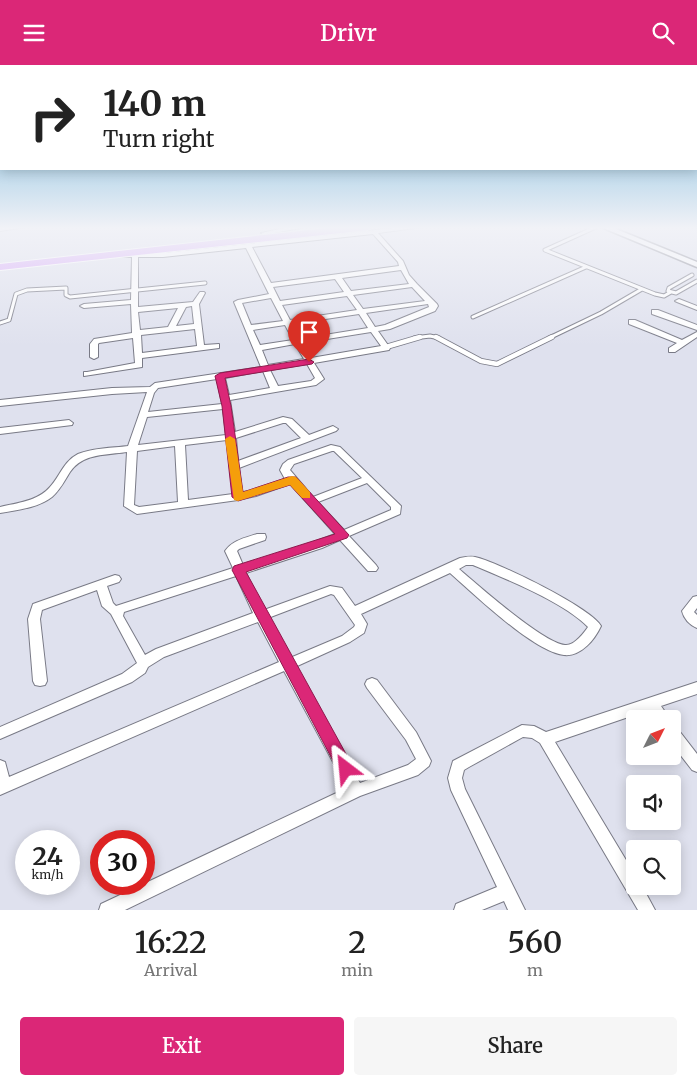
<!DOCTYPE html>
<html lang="en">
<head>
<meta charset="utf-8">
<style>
	:root { --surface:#fff; --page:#f6f6f6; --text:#222; --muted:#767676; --accent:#db2777 }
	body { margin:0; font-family:Merriweather,serif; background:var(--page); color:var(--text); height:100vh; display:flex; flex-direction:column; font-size:19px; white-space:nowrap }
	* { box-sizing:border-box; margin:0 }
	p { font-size:16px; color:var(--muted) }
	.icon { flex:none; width:28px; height:28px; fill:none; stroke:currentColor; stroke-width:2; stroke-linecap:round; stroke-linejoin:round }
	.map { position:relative; height:845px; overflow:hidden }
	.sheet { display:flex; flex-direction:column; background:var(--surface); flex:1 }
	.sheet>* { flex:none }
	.hud { position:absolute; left:0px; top:0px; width:698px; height:105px; box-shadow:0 2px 12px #0003; background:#fff; color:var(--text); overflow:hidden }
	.needle { width:32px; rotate:48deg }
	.tools { position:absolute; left:626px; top:645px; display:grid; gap:10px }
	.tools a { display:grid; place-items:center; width:55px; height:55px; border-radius:5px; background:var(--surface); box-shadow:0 2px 12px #0003; font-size:25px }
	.speed { position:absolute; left:15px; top:765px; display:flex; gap:10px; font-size:25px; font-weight:700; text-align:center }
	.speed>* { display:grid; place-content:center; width:65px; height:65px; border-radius:50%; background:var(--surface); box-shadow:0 2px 12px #0003; line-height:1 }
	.speed small { font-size:12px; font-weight:400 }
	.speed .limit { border:8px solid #d22; background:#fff; color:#111 }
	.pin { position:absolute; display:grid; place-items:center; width:42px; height:42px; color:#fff; margin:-51px -21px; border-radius:50% 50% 50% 0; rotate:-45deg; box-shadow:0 0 5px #0007 }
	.pin .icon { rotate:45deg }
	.me { position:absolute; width:55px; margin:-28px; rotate:331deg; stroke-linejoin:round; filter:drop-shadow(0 0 4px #0008) }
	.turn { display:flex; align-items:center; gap:18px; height:105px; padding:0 20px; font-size:22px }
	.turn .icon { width:65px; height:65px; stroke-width:2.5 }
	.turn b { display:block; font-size:35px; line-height:42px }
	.eta { display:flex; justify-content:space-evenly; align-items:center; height:85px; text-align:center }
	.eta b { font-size:30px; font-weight:600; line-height:35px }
	.cta { display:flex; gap:10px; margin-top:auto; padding:10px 20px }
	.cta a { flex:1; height:58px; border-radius:5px; background:var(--accent); color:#fff; font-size:20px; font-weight:600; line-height:58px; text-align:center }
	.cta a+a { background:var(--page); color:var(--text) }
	header { display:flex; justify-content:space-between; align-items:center; height:65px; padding:0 20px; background:var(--accent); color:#fff; font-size:22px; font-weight:600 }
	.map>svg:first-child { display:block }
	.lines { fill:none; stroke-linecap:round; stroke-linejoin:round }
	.service-far1-casing { stroke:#797a86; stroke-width:5 }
	.service-casing { stroke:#797a86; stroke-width:6 }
	.minor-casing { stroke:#797a86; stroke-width:2 }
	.tertiary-casing { stroke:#797a86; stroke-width:3 }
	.trunk-casing { stroke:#fff; stroke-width:2 }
	.service-far1 { stroke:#fff; stroke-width:3 }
	.service { stroke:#fff; stroke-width:4.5 }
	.minor { fill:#fff; fill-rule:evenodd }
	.tertiary { fill:#fff; fill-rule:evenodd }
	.trunk { fill:#d8a4fb; fill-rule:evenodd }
	.route { fill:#db2777; stroke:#8e194d }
	.slow { fill:#f59e0b }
</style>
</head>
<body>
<header><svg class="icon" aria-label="menu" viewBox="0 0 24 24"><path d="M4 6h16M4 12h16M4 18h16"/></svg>Drivr<svg class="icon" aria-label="search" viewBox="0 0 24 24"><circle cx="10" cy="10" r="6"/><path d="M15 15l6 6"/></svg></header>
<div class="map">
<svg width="697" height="845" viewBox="0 0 697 845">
	<rect width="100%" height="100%" fill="#dfe1ee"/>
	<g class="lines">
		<g class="service-far1-casing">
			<path id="service-far1" d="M596 162 545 185 655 229 664 231 671 227
				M692 210 669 223 668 226 676 228 697 216
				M473 252 586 202
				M0 258 9 255 16 229 27 225 66 223V230L70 232 205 218
				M414 273 430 271 439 273
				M549 273 601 248 642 224"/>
		</g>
		<g class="service-casing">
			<path id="service" d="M436 272 481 296 497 299 552 272
				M386 282 420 272"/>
		</g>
		<g class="minor-casing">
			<path id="minor" d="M0 162H26L0 166Z
				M289 162H305L264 170 261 168Z
				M402 162H423L378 168 403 196 409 210 417 219 437 239 438 241 435 246 390 264 378 266 390 283 389 285 314 298 324 314 316 320 230 335 235 367 283 352 292 354 309 370 333 361 338 364 336 366 239 403 242 427 251 426 285 414 280 405 283 399 288 395 331 380 340 382 401 441 400 449 349 471 376 500 378 503 376 506H368L340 475 322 483 246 508 264 545 330 521 342 523 355 541 460 493C465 492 470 491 475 492 498 497 591 543 601 561 595 574 581 592 564 590 534 587 474 529 450 508L361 549 367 559 364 568 350 577 295 602 360 718 408 700 416 694 406 675 367 623 365 619 367 615 372 613 377 615 416 667 431 696 429 701 418 710 360 731 125 845H99L101 839 347 723 284 606 0 730V695L5 697 9 712 279 597 258 557 164 592 148 602 145 608 132 617 0 674V662L122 609 137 598 111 549 102 541 97 525 42 545 40 554 47 616 45 620 40 621 35 620 33 616 28 554 33 539 115 510 119 511 121 514 119 517 107 521 113 538 116 541 233 503 225 486C233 475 245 473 257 469H265L266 472 265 475 239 484 237 486 243 500 314 477 335 469 290 419 256 431 238 435 137 449 124 441 127 387C107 390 83 388 70 407 65 415 60 425 52 432 38 443 17 445 0 448V442C17 438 38 436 50 422 60 411 64 396 78 389 93 383 113 383 128 381L147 327 112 329 0 341V335L112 323 150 322 155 318 261 302 234 237 238 235 269 229 246 183 163 192H138V242L193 237 200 227H204L205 228 199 239 204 280 219 279V283L142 293V302L84 311V307H87L135 298 133 273 99 278 98 279V292L94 294 90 292V279L94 274 132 268 131 239 84 243 80 241 84 239 131 235 132 192 116 191V189L132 188 135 186 138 188H163ZM373 169 398 197 399 201 271 218 252 182ZM401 205 409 219 351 226 342 213ZM335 214 344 227 280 236 273 222ZM412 222 425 236 363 244 353 230ZM347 231 357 245 290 255 282 240ZM271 233 283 256 251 260 242 238ZM428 239 429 242 385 260 375 262 366 248ZM192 241 194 259 176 261 186 242ZM178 243 168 262 140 265 138 247ZM359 249 368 263 300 274 292 259ZM285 260 293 275 260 280 253 265ZM195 264 197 281 142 288 141 270ZM371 267 381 281 311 293 302 278ZM295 279 304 294 268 300 262 285ZM307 299 315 313 311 316 278 321 270 305ZM263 306 270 323 229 330 225 313ZM217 314 222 339 148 347 154 328 158 323ZM223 344 226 370 138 380 147 352ZM283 358H286L301 373 238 396 236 373ZM227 375 233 429 188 435 185 380ZM175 381 178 437 139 442 134 440 137 386ZM332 386H334L362 413 313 432 290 405 294 399ZM367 418 391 442V445L344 465 318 437ZM466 500H473C506 514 564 537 588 562 583 569 574 581 565 580 543 578 478 520 459 504ZM236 511 253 548 156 584 145 590 123 551 124 547ZM331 529 334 530 355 560 354 562 342 571 290 593 268 553Z
				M679 234 697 241V245L677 237 675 236Z
				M652 245H658L697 260V265L652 249Z
				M629 255H635L682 275 697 267V272L675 287H669V283L677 278 629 259Z
				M69 355 73 358 72 360 0 369V363Z
				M697 531V543L694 547 697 550V563C690 560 684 554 682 546L693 532Z
				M697 617V629L661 641 670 654H655L649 645 555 677 635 810V821H642L655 845H638L540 678 532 673 523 672 469 702 464 705 462 713 465 724 525 845H508L504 836 482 845H454L456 839 497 822 451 725 448 713 453 696 522 660 534 661 546 667Z
				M672 661 677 663 697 689V707L692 705 672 679Z"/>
		</g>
		<g class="tertiary-casing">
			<path id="tertiary" d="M601 162H611L697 197V202Z"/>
		</g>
		<g class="trunk-casing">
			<path id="trunk" d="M337 162H373L368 165 0 205V199Z"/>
		</g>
		<use href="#service-far1" class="service-far1"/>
		<use href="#service" class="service"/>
		<use href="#minor" class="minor"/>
		<use href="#tertiary" class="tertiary"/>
		<use href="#trunk" class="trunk"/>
	</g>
	<linearGradient id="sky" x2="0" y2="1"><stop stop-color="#5facd6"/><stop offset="0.58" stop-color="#f1f2f7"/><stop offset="1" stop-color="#f1f2f7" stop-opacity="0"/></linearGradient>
	<rect width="697" height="281" fill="url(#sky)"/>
	<path class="route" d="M309 294 314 297 312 299 225 313 231 341 243 427 288 412H296L349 470 347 473 246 507 351 698 354 704 351 709 346 711 340 709 232 505 234 501 335 469 290 420 238 436 232 432 222 341 215 311 220 308Z"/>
	<path class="slow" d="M230 371 235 374 243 427 292 411 296 412 310 427V433H302L290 420 238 436 234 435 225 374Z"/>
</svg>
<div class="tools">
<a><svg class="needle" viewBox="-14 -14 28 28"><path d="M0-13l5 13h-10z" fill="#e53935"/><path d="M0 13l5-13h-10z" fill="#767676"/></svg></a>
<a><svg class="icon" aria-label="sound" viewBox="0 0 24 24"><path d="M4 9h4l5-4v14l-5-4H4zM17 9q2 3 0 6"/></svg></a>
<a><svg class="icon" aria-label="search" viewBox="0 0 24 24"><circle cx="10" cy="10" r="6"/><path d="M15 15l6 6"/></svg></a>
</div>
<div class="speed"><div>24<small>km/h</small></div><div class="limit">30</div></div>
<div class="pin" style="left:309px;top:297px;background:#d93025"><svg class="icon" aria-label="arrive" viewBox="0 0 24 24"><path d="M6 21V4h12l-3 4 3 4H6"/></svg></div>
<svg class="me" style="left:346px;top:704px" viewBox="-20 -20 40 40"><path d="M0-17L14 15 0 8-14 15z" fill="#db2777" stroke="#fff" stroke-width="4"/></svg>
<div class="hud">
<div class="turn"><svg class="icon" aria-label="right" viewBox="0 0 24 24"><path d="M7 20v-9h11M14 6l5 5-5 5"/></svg><div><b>140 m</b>Turn right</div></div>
</div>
</div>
<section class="sheet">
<div class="eta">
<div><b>16:22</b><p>Arrival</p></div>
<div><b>2</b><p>min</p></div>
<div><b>560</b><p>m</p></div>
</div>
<div class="cta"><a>Exit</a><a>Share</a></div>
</section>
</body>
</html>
